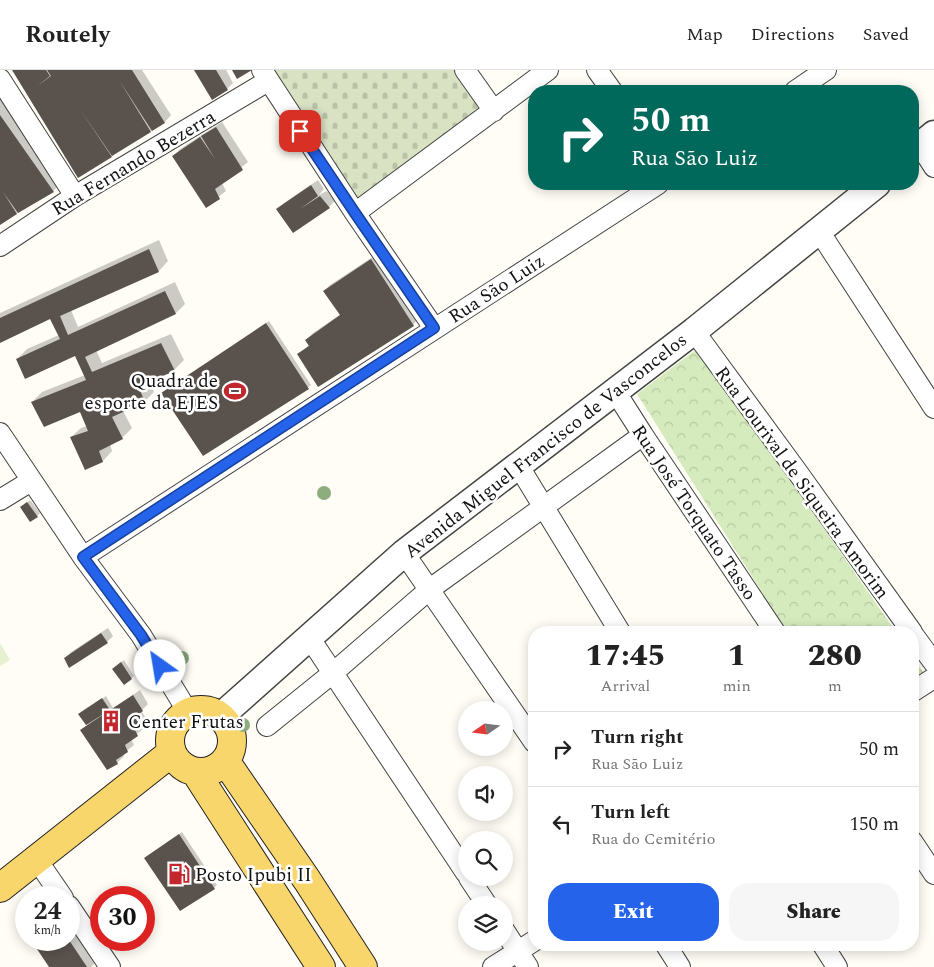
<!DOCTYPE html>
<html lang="en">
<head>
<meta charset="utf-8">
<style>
	:root { --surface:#fff; --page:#f6f6f6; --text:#222; --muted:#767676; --line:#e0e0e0; --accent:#2563eb }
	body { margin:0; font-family:Spectral,serif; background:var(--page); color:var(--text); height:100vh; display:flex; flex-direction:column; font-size:19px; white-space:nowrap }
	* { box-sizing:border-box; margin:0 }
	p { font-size:16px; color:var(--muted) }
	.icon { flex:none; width:28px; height:28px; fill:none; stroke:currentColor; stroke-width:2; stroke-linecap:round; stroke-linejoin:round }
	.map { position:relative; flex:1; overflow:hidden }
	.drawer { position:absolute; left:528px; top:556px; width:391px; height:325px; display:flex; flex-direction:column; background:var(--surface); border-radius:20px; box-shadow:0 2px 12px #0003 }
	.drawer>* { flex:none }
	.banner { position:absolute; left:528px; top:15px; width:391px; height:105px; border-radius:20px; box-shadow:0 2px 12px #0003; background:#00695c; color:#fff; overflow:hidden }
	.needle { width:32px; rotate:256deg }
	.tools { position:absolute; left:458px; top:631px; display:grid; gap:10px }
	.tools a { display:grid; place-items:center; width:55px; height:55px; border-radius:50%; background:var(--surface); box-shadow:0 2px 12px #0003; font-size:25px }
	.speed { position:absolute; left:15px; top:816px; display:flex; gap:10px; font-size:25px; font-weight:700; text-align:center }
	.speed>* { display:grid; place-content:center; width:65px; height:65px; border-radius:50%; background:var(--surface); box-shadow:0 2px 12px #0003; line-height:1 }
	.speed small { font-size:12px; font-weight:400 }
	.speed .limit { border:8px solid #d22; background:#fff; color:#111 }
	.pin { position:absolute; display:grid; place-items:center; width:42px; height:42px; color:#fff; margin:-21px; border-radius:10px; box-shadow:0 2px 8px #0006 }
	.me { position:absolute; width:55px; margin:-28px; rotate:328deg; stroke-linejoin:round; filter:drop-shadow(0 0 4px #0008) }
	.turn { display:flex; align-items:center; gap:18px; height:105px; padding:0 20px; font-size:22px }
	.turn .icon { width:65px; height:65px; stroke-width:2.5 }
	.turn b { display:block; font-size:35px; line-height:42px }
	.eta { display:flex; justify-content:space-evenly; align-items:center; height:85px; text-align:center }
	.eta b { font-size:30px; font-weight:800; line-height:35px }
	.action { display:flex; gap:10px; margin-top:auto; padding:10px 20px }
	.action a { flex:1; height:58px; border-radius:20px; background:var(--accent); color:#fff; font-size:20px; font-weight:800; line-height:58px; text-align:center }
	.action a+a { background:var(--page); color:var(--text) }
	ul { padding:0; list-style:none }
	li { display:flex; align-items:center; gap:15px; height:75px; padding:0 20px; border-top:1px solid var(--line) }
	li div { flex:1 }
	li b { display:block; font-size:19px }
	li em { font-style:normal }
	header { display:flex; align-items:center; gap:30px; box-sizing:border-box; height:70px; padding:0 25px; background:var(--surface); border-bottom:1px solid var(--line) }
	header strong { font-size:24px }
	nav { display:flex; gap:28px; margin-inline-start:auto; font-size:18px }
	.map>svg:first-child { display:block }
	.cemetery { fill:url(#cemetery-stones) }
	.park { fill:url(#park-crowns) }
	.pitch { fill:#e6f2cf }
	.shadow { fill:#0003 }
	.building { fill:#5a524d }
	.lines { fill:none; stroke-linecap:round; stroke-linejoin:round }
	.minor-casing { stroke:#444; stroke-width:22 }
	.tertiary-casing { stroke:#444; stroke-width:29 }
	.primary-casing { stroke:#222; stroke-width:30 }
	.minor { stroke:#fff; stroke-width:20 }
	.tertiary { stroke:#fff; stroke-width:26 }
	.primary { stroke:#f9d66b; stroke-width:28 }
	.tree { fill:#8dad7f }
	.route-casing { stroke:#184099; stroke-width:12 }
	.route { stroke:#2563eb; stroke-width:9 }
	.labels { text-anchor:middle; stroke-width:5; stroke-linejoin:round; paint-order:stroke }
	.street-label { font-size:19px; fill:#111; stroke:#fff }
	.poi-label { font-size:19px; fill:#111; stroke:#fff; text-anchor:start }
</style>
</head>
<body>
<header>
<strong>Routely</strong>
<nav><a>Map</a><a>Directions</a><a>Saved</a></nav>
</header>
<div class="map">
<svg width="934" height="897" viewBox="0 0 934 897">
	<defs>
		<pattern id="cemetery-stones" width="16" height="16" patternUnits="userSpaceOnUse" patternTransform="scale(1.25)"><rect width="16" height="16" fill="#d9e3c4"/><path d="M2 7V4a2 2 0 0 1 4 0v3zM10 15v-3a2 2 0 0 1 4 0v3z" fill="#b9c2a7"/></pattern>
		<pattern id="park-crowns" width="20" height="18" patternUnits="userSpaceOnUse" patternTransform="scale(1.25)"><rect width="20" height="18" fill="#d5ebbd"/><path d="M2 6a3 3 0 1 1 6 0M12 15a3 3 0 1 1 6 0" fill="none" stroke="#b6c8a1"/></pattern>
	</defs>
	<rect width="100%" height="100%" fill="#fffdf5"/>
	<path class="cemetery" d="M266 0H457L484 38 358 128 318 76Z"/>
	<path class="park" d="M698 278 896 562H787L637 324Z
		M912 587 924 603 912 611Z"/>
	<path class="pitch" d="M0 573 10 590 0 596Z"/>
	<path class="shadow" d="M13 0H142L171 45 165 52 111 86Z
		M195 0H226L233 13 227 19Z
		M0 28 59 115 53 121 0 154Z
		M222 52 248 92 222 113 226 121 207 136 174 86 180 79Z
		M318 110 324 119 319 125 327 121 335 131 329 137 294 161 278 139 284 133Z
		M159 170 168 191 159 201 71 240 78 257 175 212 185 234 176 243 96 280 102 293 171 264 184 290 174 300 149 310 154 322 145 331 123 341 132 358 122 368 110 374 112 381 103 391 85 399 71 367 81 358 87 356 81 340 32 332 42 322 85 305 76 285 17 289 27 279 59 265 50 247 0 272V243Z
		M377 184 419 248 413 255 299 284 309 275 306 270 313 263 341 244 324 221 330 215Z
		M269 251 311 315 204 385 162 323Z
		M30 430 40 443 37 446 25 434Z
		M108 558 113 566 107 572 65 588 71 582Z
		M124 590 134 606 132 608 116 596Z
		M140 620 148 634 141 641 147 649 141 654 144 658 131 669 134 675 123 684 124 686 117 693 81 660 87 655 80 644 106 626 113 638Z
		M182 762 217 815 214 818 148 786Z
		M69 845 98 890 91 897H50L32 870H69Z"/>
	<path class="building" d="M12 0H46L50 6 37 16 51 6 47 0H132L165 53 152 61 119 10 151 62 112 86 79 38 112 87 78 108Z
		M194 0H216L228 20 212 30Z
		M232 0H252L237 9Z
		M0 45 54 122 18 143 3 122 17 144 0 155Z
		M216 57 243 100 215 119 220 129 206 138 172 86 200 67 215 89 201 66Z
		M311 115 318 126 300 139 320 126 330 138 293 163 276 139Z
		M149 179 159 202 60 246 68 265 165 221 176 244 85 287 92 302 161 273 175 301 138 316 145 332 112 347 123 369 99 381 103 392 85 400 70 367 88 361 80 342 44 357 31 332 86 310 75 286 25 309 16 289 60 269 50 249 0 273V248Z
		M371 189 414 256 318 317 297 284 309 276 305 270 340 245 323 221Z
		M266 253 309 319 203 386 161 323Z
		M27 432 38 447 30 452 20 437Z
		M101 563 108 573 69 598 64 588Z
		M121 592 132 609 124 615 112 599Z
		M133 625 143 641 134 647 141 656 135 660 138 666 125 675 128 682 116 690 118 694 107 700 80 660Z
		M102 628 110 640 86 655 78 644Z
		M179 764 215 819 180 841 144 788Z
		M31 870H69L87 897H49Z"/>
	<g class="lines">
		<g class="minor-casing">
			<path id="minor" d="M262 0 355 143 434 258
				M465 0 494 41
				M597 0 612 21
				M0 9 75 126
				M795 21 826 0
				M920 75 934 97
				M355 143 548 0
				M819 161 934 338
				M0 176 75 126 268 11
				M694 261 796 400 912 562
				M615 321 643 365 775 562
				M0 363 83 487 141 565 188 642
				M518 395 620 562
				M0 430 31 411
				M404 483 534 672
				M83 487 658 114
				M912 563 934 593
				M309 567 466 803
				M912 622 934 608
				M267 656 334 602 430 519 643 365
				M912 771 934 804
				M37 790 63 828
				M469 808 487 835
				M69 836 110 897
				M504 860 528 897
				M666 875 680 897
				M823 875 837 897
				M493 897 534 871"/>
		</g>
		<g class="tertiary-casing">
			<path id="tertiary" d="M912 82 934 64
				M221 646 404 483 694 261 877 114"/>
		</g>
		<g class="primary-casing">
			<path id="primary" d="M170 671a31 31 0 1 1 62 0a31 31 0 1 1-62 0Z
				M226 692 307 810 363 897
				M196 703 321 897
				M0 818 171 683"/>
		</g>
		<use href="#minor" class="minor"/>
		<use href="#tertiary" class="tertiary"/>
		<use href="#primary" class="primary"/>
	</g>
	<g class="tree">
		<circle cx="324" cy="423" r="7"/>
		<circle cx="182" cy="588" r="7"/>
		<circle cx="243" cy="655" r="7"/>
	</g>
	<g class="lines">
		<g class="route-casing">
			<path id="route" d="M160 596 141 565 83 487 434 258 355 143 300 61"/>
		</g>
		<use href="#route" class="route"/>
	</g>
	<defs>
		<g id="stadium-bare" transform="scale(1.725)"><path d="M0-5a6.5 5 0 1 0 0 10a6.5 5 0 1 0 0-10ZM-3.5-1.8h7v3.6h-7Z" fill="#c4262e" stroke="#fff" stroke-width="2.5" paint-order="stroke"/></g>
		<g id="building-bare" transform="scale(1.725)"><path d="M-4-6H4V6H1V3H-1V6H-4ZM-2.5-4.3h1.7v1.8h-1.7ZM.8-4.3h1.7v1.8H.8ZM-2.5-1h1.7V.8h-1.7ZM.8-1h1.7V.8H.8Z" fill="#c4262e" stroke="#fff" stroke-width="2.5" paint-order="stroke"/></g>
		<g id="fuel-bare" transform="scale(1.725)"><path d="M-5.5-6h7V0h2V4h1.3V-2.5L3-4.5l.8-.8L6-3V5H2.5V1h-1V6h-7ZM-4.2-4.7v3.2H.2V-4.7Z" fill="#c4262e" stroke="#fff" stroke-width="2.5" paint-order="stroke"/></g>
	</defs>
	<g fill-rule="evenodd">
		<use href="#stadium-bare" x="235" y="321"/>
		<use href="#building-bare" x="111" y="651"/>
		<use href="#fuel-bare" x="179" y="804"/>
	</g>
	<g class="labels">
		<g class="street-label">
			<text transform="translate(133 92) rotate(-31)" y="7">Rua Fernando Bezerra</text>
			<text transform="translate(496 218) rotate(-33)" y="7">Rua São Luiz</text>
			<text transform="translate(545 375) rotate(-38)" y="7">Avenida Miguel Francisco de Vasconcelos</text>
			<text transform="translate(803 412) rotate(54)" y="7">Rua Lourival de Siqueira Amorim</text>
			<text transform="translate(695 442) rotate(56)" y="7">Rua José Torquato Tasso</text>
		</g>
		<g class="poi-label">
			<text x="218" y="317" text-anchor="end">Quadra de<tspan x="218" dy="22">esporte da EJES</tspan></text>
			<text x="128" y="658">Center Frutas</text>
			<text x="195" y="811">Posto Ipubi II</text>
		</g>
	</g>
</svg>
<div class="tools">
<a><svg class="needle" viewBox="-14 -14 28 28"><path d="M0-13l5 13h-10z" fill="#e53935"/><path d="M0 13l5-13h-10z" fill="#767676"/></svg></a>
<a><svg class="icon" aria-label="sound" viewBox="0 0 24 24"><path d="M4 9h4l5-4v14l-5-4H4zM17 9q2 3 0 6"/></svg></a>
<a><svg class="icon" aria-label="search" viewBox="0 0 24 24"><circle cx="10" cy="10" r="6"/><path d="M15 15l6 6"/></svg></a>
<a><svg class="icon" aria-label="layers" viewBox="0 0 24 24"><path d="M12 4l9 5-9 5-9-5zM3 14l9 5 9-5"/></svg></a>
</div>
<div class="speed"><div>24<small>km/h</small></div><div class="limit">30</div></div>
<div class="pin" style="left:300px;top:61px;background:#d93025"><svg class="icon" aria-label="arrive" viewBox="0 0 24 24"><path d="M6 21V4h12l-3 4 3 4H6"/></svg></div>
<svg class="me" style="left:160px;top:596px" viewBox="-20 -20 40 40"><circle r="19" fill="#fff"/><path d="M0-13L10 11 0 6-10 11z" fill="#2563eb"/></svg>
<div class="banner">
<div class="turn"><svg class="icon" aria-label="right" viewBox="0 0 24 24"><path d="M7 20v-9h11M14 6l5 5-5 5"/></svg><div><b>50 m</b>Rua São Luiz</div></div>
</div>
<section class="drawer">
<div class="eta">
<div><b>17:45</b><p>Arrival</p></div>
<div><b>1</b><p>min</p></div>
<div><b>280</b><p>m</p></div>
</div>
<ul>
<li><svg class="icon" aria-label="right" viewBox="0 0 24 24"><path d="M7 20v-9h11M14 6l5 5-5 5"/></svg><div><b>Turn right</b><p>Rua São Luiz</p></div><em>50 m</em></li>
<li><svg class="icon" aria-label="left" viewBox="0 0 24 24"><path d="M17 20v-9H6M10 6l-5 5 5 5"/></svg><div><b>Turn left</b><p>Rua do Cemitério</p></div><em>150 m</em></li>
</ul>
<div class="action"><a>Exit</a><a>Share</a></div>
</section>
</div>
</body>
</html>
